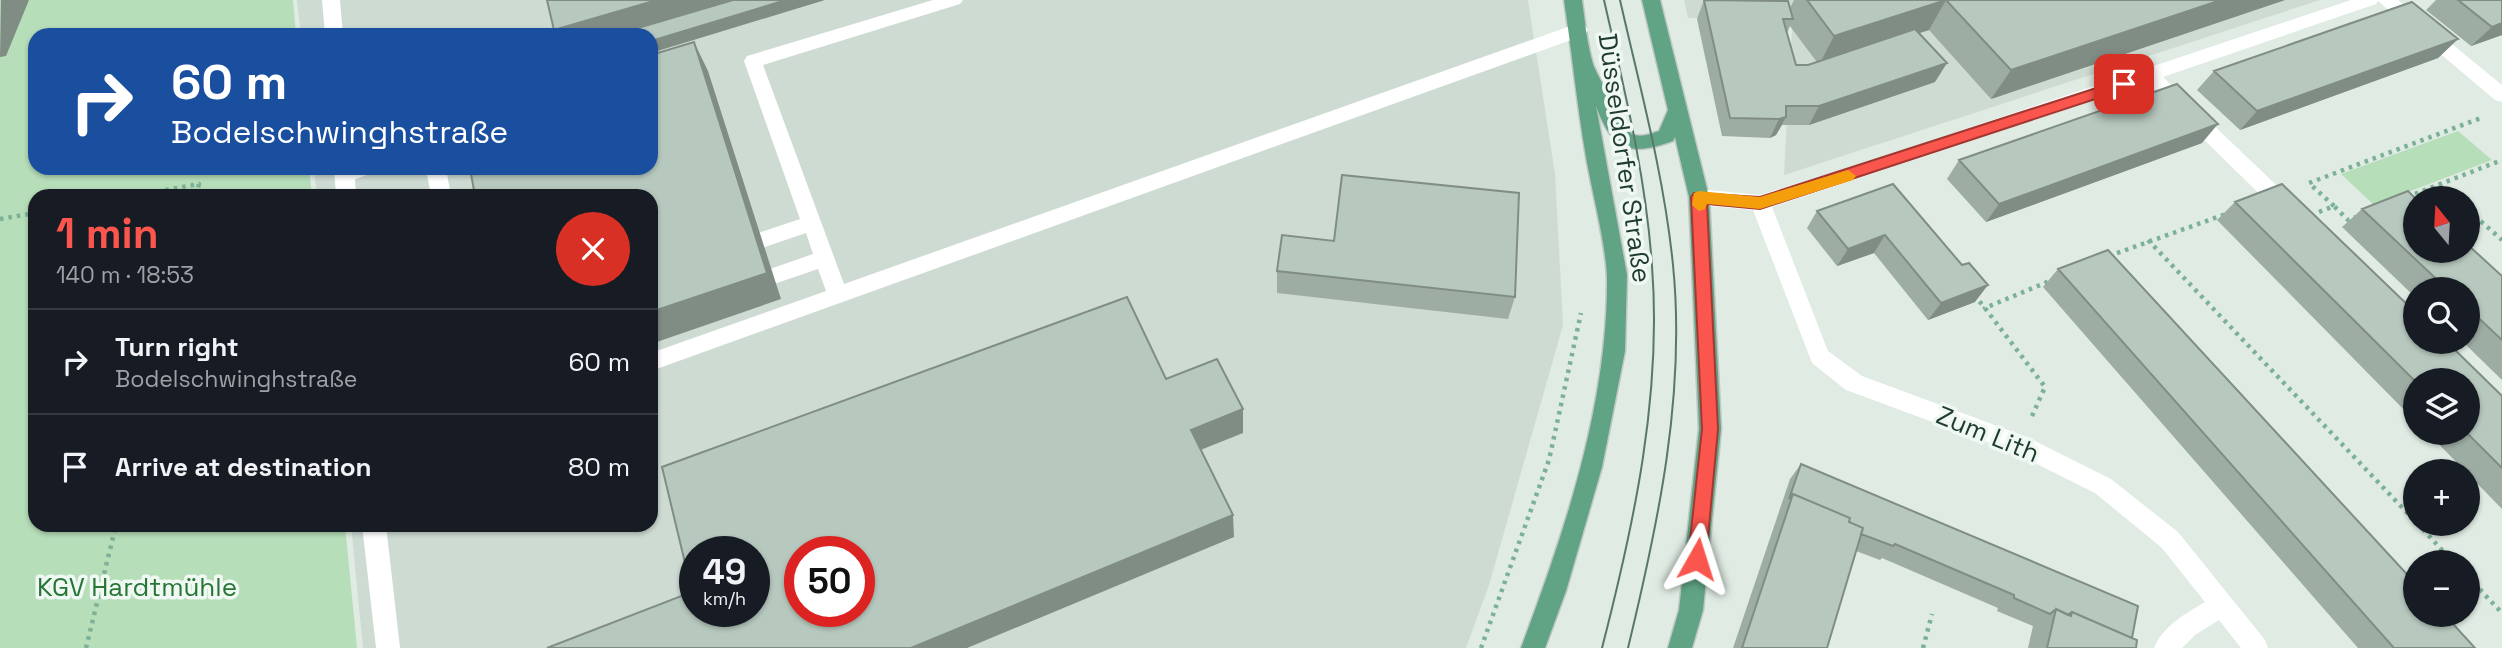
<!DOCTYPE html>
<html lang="en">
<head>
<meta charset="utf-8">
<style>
	:root { --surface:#171b24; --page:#242831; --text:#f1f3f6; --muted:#9ea1a6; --line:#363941; --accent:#fb564d }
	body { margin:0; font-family:"Space Grotesk",sans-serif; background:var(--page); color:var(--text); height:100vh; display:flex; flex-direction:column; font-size:26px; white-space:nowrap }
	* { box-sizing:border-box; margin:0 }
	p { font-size:23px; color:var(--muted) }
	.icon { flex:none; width:38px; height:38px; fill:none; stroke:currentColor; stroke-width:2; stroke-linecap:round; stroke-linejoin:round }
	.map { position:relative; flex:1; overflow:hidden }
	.drawer { position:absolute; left:28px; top:189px; width:630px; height:343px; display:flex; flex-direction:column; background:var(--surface); border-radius:21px; box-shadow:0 2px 5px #0004 }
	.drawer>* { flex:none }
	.guide { position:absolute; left:28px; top:28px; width:630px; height:147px; border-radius:21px; box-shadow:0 2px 5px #0004; background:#1a4fa0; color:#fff; overflow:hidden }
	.needle { width:46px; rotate:342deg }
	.controls { position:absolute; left:2403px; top:186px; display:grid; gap:14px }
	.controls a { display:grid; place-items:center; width:77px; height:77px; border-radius:50%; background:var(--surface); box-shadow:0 2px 5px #0004; font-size:35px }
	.speed { position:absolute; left:679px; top:536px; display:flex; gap:14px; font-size:35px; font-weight:700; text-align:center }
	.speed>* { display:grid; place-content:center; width:91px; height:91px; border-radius:50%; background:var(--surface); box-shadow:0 2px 5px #0004; line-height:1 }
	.speed small { font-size:18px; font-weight:400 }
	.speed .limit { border:10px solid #d22; background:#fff; color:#111 }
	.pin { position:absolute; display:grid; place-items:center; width:60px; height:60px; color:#fff; margin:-30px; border-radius:14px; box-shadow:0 4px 10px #0006 }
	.me { position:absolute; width:77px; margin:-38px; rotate:6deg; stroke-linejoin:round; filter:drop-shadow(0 0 5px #0008) }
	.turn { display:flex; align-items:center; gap:24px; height:147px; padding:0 28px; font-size:32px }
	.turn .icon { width:91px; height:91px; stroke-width:2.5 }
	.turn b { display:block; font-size:49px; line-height:60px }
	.round { display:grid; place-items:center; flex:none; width:74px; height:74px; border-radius:37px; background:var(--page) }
	.head { display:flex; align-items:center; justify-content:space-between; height:119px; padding:0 28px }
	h1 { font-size:42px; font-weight:600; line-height:52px; color:var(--accent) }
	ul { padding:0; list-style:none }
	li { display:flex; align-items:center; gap:21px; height:105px; padding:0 28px; border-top:2px solid var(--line) }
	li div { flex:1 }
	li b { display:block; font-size:26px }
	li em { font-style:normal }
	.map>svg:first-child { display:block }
	.built { fill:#cddbd2; fill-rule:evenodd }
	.green { fill:#b6deb9 }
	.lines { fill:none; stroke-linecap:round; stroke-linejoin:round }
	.major-casing { stroke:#c0c8c5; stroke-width:3 }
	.path { stroke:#7db197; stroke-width:4.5; stroke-dasharray:3.5 5; stroke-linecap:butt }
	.minor { fill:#fff; fill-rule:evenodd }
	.major { fill:#60a485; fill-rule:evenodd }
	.tram { stroke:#59786a; stroke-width:2 }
	.wall { fill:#9dada3; fill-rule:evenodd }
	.shaded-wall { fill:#808d85 }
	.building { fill:#b7c9be; stroke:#808d85; stroke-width:2; fill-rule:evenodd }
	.route { fill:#fb564d; stroke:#a33832; stroke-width:2 }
	.slow { fill:#f59e0b }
	.labels { text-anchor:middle; stroke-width:7; stroke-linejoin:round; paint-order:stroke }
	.street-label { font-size:26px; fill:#1f3c2f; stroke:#eff8f2 }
	.park-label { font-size:26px; fill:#277636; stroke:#eff8f2 }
</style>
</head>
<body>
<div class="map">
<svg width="2502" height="648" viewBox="0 0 2502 648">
	<rect width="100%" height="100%" fill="#dfebe3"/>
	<path class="built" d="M297 0H1528L1555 174 1563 325 1489 585 1466 648H363L351 525H651V196H317L314 168H651V35H301ZM695 551H754V611H695ZM800 551H859V611H800Z
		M1684 0H2320L1784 175 1792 29 1785 19 1688 18Z"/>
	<path class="green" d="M0 0H293L296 35H35V168H309L312 196H35V525H345L357 648H0Z
		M2458 131 2492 160 2374 205 2341 174Z"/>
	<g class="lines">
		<g class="major-casing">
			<path id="major" d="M1564 0H1582C1585 21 1587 44 1593 64 1595 71 1628 132 1632 134 1640 138 1651 134 1659 131L1668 110 1642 0H1660L1709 197 1721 429 1703 610 1692 648H1668L1679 610 1699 429 1689 197 1675 137 1673 141C1629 157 1612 150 1596 106L1627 275 1625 351 1602 467 1566 591 1545 648H1521C1565 531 1608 404 1607 278 1606 244 1592 192 1586 157 1577 105 1572 53 1564 0Z"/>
		</g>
		<path class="path" d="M2439 185 2454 198
			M132 196 199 184 196 196
			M2407 197 2502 160
			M2334 206 2309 183 2481 118
			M2468 210 2502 240
			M2319 212 2334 206 2348 220 2356 217
			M0 219 35 213
			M2148 240 2415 521
			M2109 256 2226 214
			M1974 295 1985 308
			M2032 416 2045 387 1985 308 2052 280
			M2417 523 2453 562
			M2468 577 2502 613
			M86 648 116 525
			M1481 648 1549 460 1581 313
			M1923 648 1932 614"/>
		<path class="minor" d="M322 0H340L343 35H325Z
			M933 0H963L960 4 763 65 844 284 1573 25H1585L1588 30 1585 35 651 371V353L826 291 818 269 774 284 767 282 764 276 767 270 813 254 806 233 762 248 755 246 752 240 755 234 800 219 744 61 747 56Z
			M2351 0H2398L2502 85V102L2495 100 2378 1 2376 4 2163 77 2296 204 2299 210 2296 216 2289 218 2282 216 2146 83 1772 207 1828 351 1862 376 2027 437 2111 479 2178 532 2265 640 2268 648H2241L2219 620 2195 635 2182 648H2154C2163 626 2185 614 2205 602L2162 548 2095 493 2011 451 1846 390 1812 363 1753 210 1699 205 1692 202 1689 197 1692 192 1699 189 1760 195 1867 162Z
			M334 168H376L373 173 355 179 356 196H336Z
			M426 168H446L451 196H431Z
			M362 525H386L400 648H376Z"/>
		<use href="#major" class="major"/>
		<path class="tram" d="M1620 0C1640 88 1664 175 1673 265 1686 394 1658 524 1628 648
			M1602 648C1634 524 1662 395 1652 266 1646 176 1624 88 1604 0"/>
	</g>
	<path class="wall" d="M1704 0 1790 8 1794 0H2285L1991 99 1929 30 1919 33 1935 82 1809 125H1782L1776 135 1770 138 1722 136 1697 19ZM1790 26 1804 45 1817 62 1808 65H1796L1787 33Z
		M2436 0H2502V35L2471 46 2426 10Z
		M2458 39 2438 58 2240 130 2197 90 2214 71Z
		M2202 143 1986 222 1947 179 1959 160Z
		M1893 184 1975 302 1928 320 1874 253 1837 266 1807 228 1817 211Z
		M2235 202 2502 396V509L2468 474V471H2465L2427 432H2468L2415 380V421L2217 220Z
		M2362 209 2502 276V380L2462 341H2468V289H2415V297L2342 227Z
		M2058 269 2475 648H2358L2043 287Z
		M1277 271 1515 297 1508 319 1277 293Z
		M1801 464 2132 638 2136 648H2028L2033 626 1997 611 1998 608 1882 558 1880 560 1856 551 1827 648H1733L1790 479Z"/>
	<path class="shaded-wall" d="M1 0H29L6 56 0 57Z
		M657 0H770L651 35H557L554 30Z
		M786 0H825L651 53V41Z
		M1946 0 1929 30 1819 65 1834 36Z
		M2221 0H2285L1991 99 2011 70Z
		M2502 23V35L2471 46 2492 27Z
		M2458 39 2438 58 2240 130 2257 111Z
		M694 42 708 71 781 299 651 344V312Z
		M1947 63 1935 82 1809 125 1819 106Z
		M1786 117 1776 135 1770 138 1779 119Z
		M2218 124 2202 143 1986 222 1999 204Z
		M1885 235 1874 253 1837 266 1848 249Z
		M1988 285 1975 302 1928 320 1941 303Z
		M1243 409V433L1193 453 1191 430Z
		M1233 515 1234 537 967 648H911Z"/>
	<path class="building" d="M547 0H657L554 30Z
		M733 0H786L651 41V35H614Z
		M1704 0 1788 1 1793 19H1783L1796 65H1808L1915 29 1947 63 1819 106H1786V117L1779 119 1730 118Z
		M1807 0H2221L2011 70 1946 0 1834 36Z
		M2458 0H2502V23L2492 27Z
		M2412 2 2458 39 2257 111 2214 71Z
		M694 42 767 273 651 312V196H475L470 168H651V55Z
		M2177 84 2218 124 1999 204 1959 160Z
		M1342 175 1519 193 1515 297 1277 271 1282 235 1334 241Z
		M1893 184 1962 265 1969 263 1988 285 1941 303 1885 235 1848 249 1817 211Z
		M2282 184 2415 312V341H2446L2502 396V468L2466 432H2468V380H2415V381L2235 202Z
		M2408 191 2415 198V250H2468V245L2502 276V340L2468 308V289H2447L2362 209Z
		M2108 250 2415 583V614H2444L2475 648H2394L2058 269Z
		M1127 297 1166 379 1217 359 1243 409 1191 430 1233 515 911 648H547L692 592 662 467ZM695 551H754V611H695ZM800 551H859V611H800Z
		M1801 464 2138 606 2132 638 2072 612 2068 615 2056 609 2050 614 2014 598V595L1895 544 1893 546 1861 534 1863 528 1849 522 1850 518 1793 494 1789 499Z
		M1793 494 1850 518 1849 522 1863 528 1827 648H1742Z
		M2056 609 2071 616 2072 612 2137 640 2136 648H2047Z"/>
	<path class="route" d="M2124 79 2129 80V88L1760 209 1707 204 1718 429 1706 559 1703 564 1697 567 1691 564 1688 559 1702 429 1691 197 1694 193 1760 197Z"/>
	<path class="slow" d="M1848 170 1856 176 1853 180 1760 209 1707 204 1705 209 1699 211 1692 205 1694 193 1699 191 1760 197Z"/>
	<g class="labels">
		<g class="street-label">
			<text transform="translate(1625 158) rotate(82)" y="9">Düsseldorfer Straße</text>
			<text transform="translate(1988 434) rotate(22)" y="9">Zum Lith</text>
		</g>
		<g class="park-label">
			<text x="137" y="596">KGV Hardtmühle</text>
		</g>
	</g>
</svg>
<div class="controls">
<a><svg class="needle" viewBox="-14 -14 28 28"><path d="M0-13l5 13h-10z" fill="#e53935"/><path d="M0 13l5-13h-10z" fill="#9ea1a6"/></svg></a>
<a><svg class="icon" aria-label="search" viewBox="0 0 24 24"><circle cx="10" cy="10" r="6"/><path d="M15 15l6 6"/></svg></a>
<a><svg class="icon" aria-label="layers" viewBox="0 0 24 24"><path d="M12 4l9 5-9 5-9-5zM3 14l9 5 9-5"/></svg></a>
<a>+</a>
<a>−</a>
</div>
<div class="speed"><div>49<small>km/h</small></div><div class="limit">50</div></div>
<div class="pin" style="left:2124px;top:84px;background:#d93025"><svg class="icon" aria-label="arrive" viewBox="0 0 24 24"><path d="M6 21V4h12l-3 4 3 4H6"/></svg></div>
<svg class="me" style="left:1697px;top:559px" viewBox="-20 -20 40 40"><path d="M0-17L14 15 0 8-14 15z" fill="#fb564d" stroke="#fff" stroke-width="4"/></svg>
<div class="guide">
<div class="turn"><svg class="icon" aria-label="right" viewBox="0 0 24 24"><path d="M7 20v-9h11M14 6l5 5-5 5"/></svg><div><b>60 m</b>Bodelschwinghstraße</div></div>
</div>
<section class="drawer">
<div class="head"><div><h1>1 min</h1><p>140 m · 18:53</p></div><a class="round" style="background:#d93025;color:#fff"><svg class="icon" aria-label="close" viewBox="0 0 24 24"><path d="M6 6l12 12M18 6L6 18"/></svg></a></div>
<ul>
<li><svg class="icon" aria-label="right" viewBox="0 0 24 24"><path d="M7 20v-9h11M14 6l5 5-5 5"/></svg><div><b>Turn right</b><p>Bodelschwinghstraße</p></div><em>60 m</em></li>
<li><svg class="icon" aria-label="arrive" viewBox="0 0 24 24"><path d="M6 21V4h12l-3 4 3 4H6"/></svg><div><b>Arrive at destination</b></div><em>80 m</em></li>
</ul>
</section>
</div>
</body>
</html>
